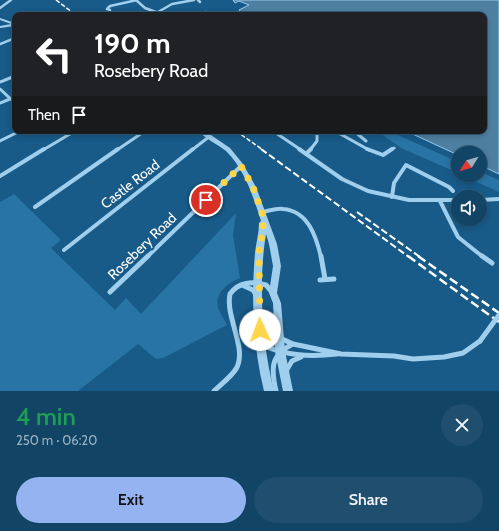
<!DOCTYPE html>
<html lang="en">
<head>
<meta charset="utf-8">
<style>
	:root { --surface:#124466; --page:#1f4e6f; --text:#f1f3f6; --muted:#9cb0bf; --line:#315c7a; --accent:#95b2f1 }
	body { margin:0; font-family:Cabin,sans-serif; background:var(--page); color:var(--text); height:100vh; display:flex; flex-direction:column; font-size:15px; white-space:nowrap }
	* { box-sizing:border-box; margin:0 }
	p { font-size:13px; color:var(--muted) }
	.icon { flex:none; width:22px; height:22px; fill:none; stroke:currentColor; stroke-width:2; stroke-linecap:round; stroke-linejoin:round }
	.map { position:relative; height:391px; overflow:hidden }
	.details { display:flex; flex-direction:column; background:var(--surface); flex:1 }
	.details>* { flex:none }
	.top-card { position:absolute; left:12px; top:12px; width:475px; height:122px; border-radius:8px; box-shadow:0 2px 6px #0003,0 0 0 1px var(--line); background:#202124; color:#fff; overflow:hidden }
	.needle { width:26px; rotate:233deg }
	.fabs { position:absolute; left:451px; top:146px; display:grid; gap:8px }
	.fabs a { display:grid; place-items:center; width:36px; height:36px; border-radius:50%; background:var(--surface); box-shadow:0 2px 6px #0003,0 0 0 1px var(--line); font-size:20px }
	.pin { position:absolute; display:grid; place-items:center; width:34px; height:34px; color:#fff; margin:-17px; border:2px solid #fff; border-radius:50%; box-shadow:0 1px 4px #0007 }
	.me { position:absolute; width:44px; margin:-22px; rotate:358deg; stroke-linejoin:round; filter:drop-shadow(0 0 3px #0008) }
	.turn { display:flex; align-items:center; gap:14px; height:84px; padding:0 16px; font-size:18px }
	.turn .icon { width:52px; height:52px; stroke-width:2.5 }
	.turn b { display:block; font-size:28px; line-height:34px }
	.then { display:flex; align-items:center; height:38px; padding:0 16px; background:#0003; gap:8px; font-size:15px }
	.round { display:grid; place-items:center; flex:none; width:42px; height:42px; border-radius:21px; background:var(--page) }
	.head { display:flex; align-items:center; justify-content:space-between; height:68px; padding:0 16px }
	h1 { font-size:24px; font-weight:600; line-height:30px; color:#1e9e55 }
	.button { display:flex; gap:8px; margin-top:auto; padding:8px 16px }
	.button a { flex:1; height:46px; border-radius:24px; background:var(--accent); color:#111; font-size:16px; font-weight:600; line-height:46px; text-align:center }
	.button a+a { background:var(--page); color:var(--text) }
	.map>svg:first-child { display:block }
	.green { fill:#2874a5 }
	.water { fill:#4f7fa0; stroke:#92ccf0 }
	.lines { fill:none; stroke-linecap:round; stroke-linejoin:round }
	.minor-far3 { stroke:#a0cfed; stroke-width:2.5 }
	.minor-far2 { stroke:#a0cfed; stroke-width:3 }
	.minor-far1 { stroke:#a0cfed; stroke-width:4 }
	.minor { stroke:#a0cfed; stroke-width:5 }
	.tertiary { fill:#a0cfed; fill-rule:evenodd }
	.rail-far2 { stroke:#fff; stroke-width:1.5; stroke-dasharray:4.5 2; stroke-linecap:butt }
	.rail-far1 { stroke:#fff; stroke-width:2; stroke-dasharray:7 3; stroke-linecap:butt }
	.rail { stroke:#fff; stroke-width:2.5; stroke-dasharray:9 4; stroke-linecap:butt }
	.minor-bridge { stroke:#a0cfed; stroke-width:5 }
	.route { stroke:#ffd54a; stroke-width:7; stroke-dasharray:0 12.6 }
	.labels { text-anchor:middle; stroke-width:4; stroke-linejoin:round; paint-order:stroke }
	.street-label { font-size:14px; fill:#fff; stroke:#185a88 }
</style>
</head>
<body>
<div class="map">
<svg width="499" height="391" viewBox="0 0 499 391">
	<rect width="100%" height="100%" fill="#185a88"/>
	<path class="green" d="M377 131H393L400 136 458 162V173L401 148Z
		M480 172 499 180V192L461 175H480Z
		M14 194 61 240 51 248 115 310 126 298 141 314 236 213 233 235 240 278C229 282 214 293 218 308 220 313 224 319 227 325L163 358 156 359 138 344 78 391H0V202Z"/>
	<path class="water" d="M233 0H499V174L480 165V153H458V155L406 131H484V15H243L239 10 249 5 239 1 235 3Z"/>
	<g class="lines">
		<path class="minor-far3" d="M136 0 145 8 164 15
			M198 0 200 2
			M0 8 11 0
			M110 10 107 9 110 6 137 0
			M158 12 172 4 194 0
			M197 15 206 12
			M0 44 15 38
			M13 63 15 62"/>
		<path class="minor-far2" d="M0 82 15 76
			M0 89 15 103
			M0 103 10 99
			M273 131 301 150
			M335 131 369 150
			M354 131 366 141
			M0 141 20 131
			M43 150 75 131
			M117 150 145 131
			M192 150 210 136
			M310 150 317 141V131
			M390 150 394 148"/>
		<path class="minor-far1" d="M299 149 342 179 368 191 409 200H458
			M367 149 383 155 392 149
			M307 153 311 149
			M0 176 44 149
			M392 197 394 183 406 165 449 187 453 191
			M480 200 499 199
			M440 201 458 237 483 257
			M35 207 118 149
			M262 212C269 211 276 208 283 209 308 211 316 236 321 257
			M64 250 193 149
			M147 257 241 166"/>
		<path class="minor" d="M321 256 325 279
			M482 256 492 263
			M320 280 334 279
			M242 285 253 290 256 295
			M110 292 148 256
			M280 338 293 344 341 354 394 356 413 359 444 357 463 353 480 341
			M262 345C287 356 310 357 337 354
			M286 371 292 361 301 357
			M214 391C221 384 230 378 236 369 248 349 225 317 230 294 238 282 253 281 266 285L272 292
			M276 391C271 369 270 355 293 344"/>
		<path class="tertiary" d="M0 18 15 23V26L0 28V26L11 24 0 20Z
			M198 131H205L230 148 243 164 256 187 277 244 281 266 277 293 281 303 285 351 293 391H283L275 351 273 303 269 293 273 266 269 244 266 234C258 283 262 344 274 391H264C253 346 251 299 255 253 256 243 259 233 259 223L261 221C253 196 245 170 226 151 217 144 206 139 198 131Z"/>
		<path class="rail-far2" d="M56 0 76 15
			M236 131 263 150"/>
		<path class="rail-far1" d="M261 149 409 257
			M357 212 420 257"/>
		<path class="rail" d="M408 256 499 322
			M418 256 499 313"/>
		<path class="minor-bridge" d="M480 341 499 315"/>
	</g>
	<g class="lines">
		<path class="route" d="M206 200 241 166 253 187 263 216V235L260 242 259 254 260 330"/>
	</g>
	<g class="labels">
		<g class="street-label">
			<text transform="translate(130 184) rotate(-38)" y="5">Castle Road</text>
			<text transform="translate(142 246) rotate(-44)" y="5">Rosebery Road</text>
		</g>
	</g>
</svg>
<div class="fabs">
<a><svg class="needle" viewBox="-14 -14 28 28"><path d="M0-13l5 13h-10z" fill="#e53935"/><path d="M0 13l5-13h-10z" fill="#9cb0bf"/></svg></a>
<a><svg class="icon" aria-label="sound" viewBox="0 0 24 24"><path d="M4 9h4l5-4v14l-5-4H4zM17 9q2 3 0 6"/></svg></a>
</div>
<div class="pin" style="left:206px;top:200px;background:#d93025"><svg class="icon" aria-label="arrive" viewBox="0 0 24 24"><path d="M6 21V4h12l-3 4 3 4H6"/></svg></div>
<svg class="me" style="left:260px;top:330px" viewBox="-20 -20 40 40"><circle r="19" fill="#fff"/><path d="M0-13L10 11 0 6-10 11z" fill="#ffd54a"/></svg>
<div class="top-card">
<div class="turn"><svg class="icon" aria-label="left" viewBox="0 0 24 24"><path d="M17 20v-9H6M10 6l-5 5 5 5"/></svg><div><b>190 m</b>Rosebery Road</div></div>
<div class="then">Then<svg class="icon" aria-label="arrive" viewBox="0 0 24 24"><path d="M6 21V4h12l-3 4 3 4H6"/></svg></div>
</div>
</div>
<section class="details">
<div class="head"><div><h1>4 min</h1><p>250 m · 06:20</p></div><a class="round"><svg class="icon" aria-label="close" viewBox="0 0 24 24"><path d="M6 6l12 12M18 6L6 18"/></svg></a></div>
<div class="button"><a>Exit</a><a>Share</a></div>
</section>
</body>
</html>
